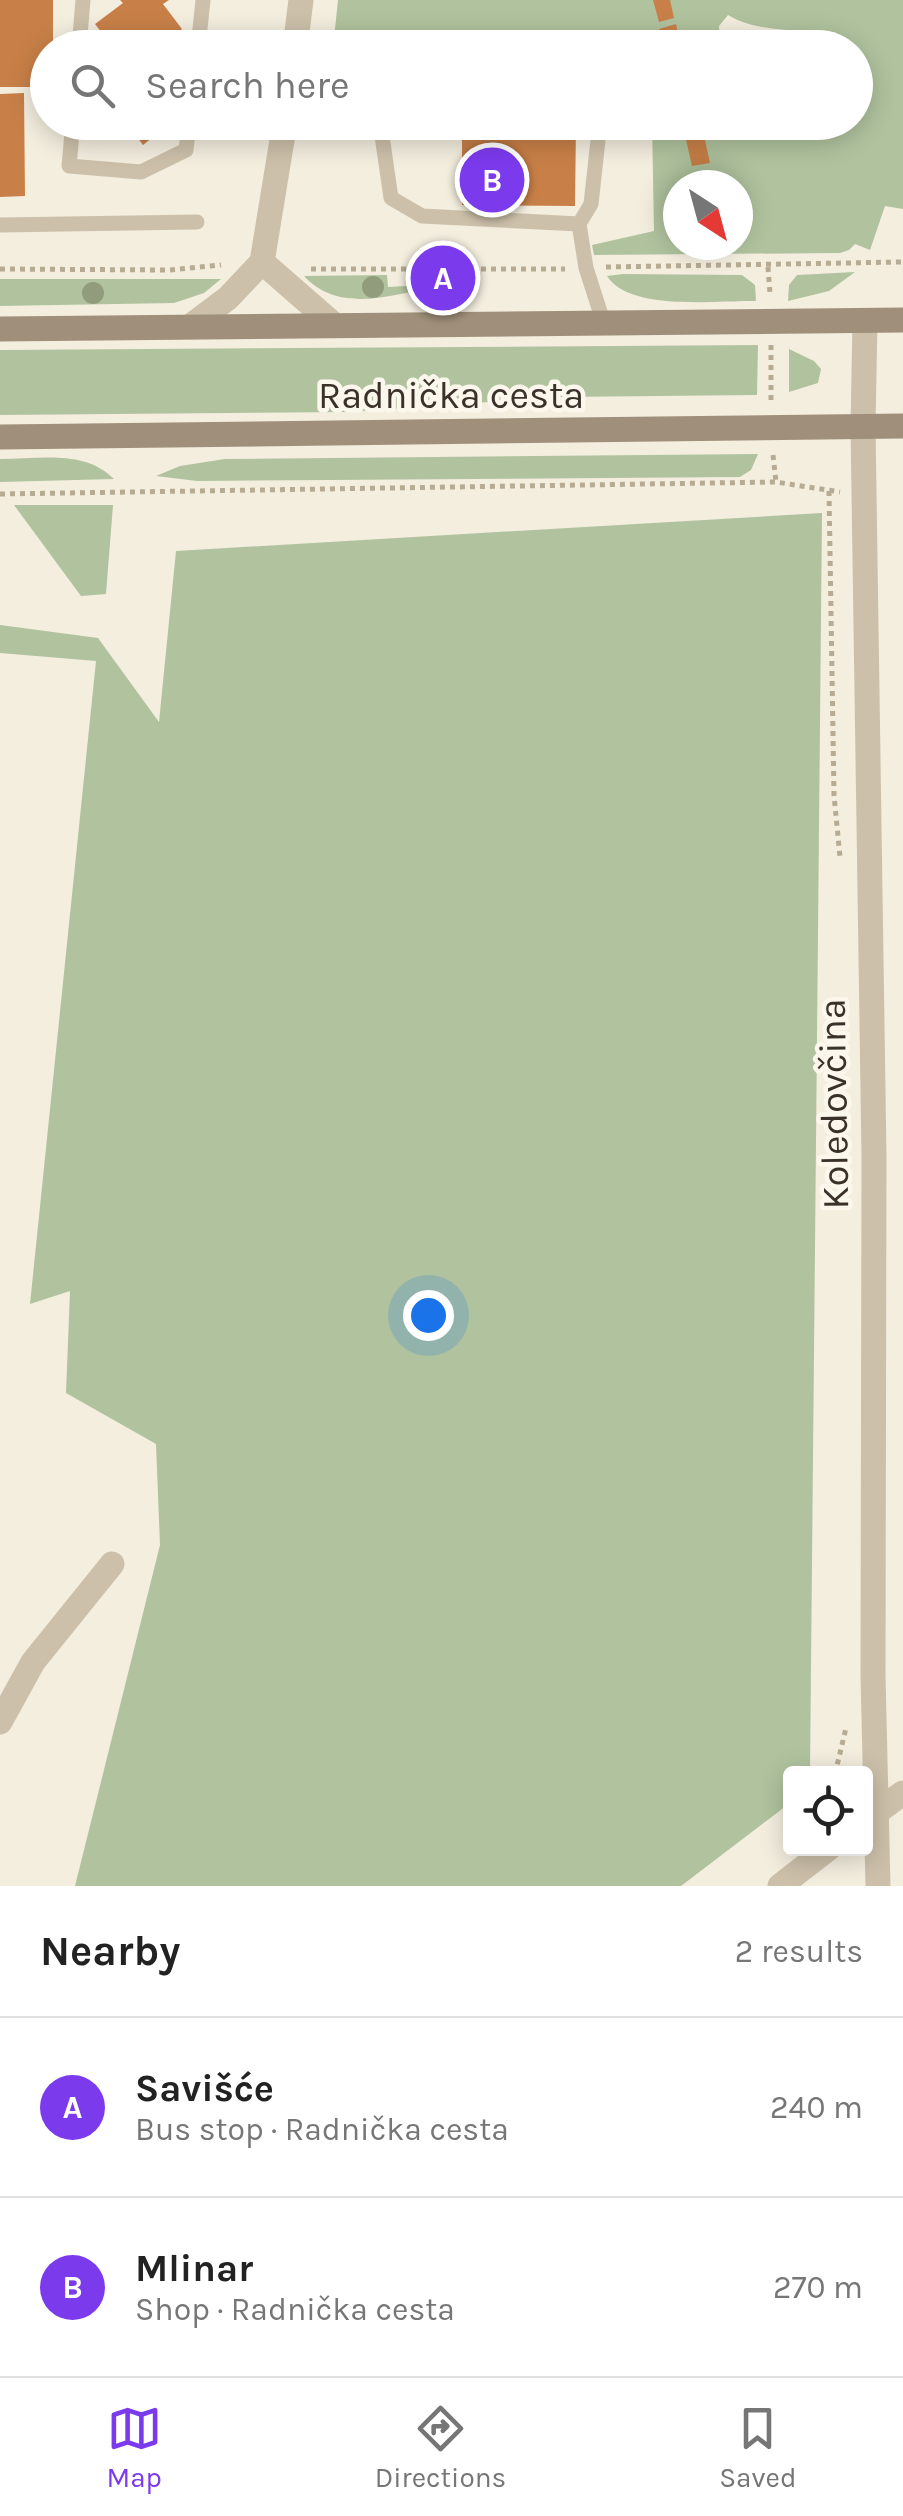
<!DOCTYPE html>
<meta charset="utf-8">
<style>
body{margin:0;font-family:Karla,sans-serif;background:#f2f2f2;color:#222}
.controls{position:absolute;right:30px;bottom:30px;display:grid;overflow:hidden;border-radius:10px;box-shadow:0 5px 25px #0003}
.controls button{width:90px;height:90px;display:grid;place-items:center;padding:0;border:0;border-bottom:2px solid #e0e0e0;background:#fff;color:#222;font:50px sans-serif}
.compass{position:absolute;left:663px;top:170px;width:90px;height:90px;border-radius:50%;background:#fff;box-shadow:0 5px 25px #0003;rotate:144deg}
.you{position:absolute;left:428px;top:1315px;width:35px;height:35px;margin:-25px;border:8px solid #fff;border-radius:50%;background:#1a73e8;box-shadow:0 0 0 15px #1a73e833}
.badge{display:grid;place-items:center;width:65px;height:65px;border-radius:50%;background:#7c3aed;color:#fff;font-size:32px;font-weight:700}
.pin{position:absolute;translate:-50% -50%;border:5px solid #fff;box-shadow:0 2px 10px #0006}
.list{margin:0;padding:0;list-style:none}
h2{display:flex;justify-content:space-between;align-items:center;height:130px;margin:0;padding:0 40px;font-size:42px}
h2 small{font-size:32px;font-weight:400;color:#767676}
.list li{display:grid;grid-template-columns:65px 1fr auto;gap:30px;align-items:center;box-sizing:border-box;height:180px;padding:0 40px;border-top:2px solid #e0e0e0}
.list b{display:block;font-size:38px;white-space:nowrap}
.list p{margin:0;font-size:32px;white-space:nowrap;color:#767676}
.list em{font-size:32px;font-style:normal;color:#767676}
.icon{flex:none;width:55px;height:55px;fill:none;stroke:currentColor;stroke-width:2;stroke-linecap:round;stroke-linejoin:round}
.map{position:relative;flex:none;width:903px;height:1886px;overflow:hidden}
.search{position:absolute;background:#fff;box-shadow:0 5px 25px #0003;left:30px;right:30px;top:30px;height:110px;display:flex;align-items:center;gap:25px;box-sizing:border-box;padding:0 35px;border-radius:55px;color:#767676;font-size:38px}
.sheet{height:490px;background:#fff}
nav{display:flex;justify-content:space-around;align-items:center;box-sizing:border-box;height:140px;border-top:2px solid #e0e0e0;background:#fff;font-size:28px;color:#767676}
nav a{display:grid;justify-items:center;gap:5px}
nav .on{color:#7c3aed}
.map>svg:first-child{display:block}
</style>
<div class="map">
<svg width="903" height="1886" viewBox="0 0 903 1886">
<rect width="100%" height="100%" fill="#f4eedf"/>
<g fill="#b0c39e" fill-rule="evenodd">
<path d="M338 0H903V209L885 206 870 250 855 244 849 250 840 253 594 255 592 245 654 231 652 123 856 122V48C832 47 832 37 812 33 782 28 755 31 728 15L719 26 720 47 333 48ZM678 185H738V245H678Z"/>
<path d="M855 272 829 291 788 301 789 285 797 275Z"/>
<path d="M623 274 742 275 755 285 756 301C717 300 630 312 607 276Z"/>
<path d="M387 275 388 287 406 286V276H422L430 288C388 296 338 313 304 276Z"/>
<path d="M0 279H221L204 293 174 303 0 306Z"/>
<path d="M758 345 757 395 558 397 347 412 0 415V350Z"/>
<path d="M789 349 814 361 821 369 818 383 789 392Z"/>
<path d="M758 454 751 470 740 477 197 481 156 476 180 466 225 459Z"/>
<path d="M0 459C38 459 85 449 114 479L0 482Z"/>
<path d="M14 505H113L106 594 81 596Z"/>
<path d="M822 513 810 1773 790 1774V1803L681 1886H75L160 1545 156 1444 66 1393 70 1291 30 1304 96 661 0 653V625L98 638 159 722 176 551Z"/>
</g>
<g fill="#c98048">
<path d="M0 0H53V48H48V87H0Z"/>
<path d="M120 0H169L163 4 182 29 158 48H113L95 24 123 3Z"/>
<path d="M653 0H670L674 18 659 22Z"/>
<path d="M676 24 681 48H664L659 29Z"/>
<path d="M24 93 25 196 0 197V94Z"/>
<path d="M126 122H172L143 145Z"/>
<path d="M462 122H576L575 206 462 205Z"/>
<path d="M682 122H701L710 163 692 166Z"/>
</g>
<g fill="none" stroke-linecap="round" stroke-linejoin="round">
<g stroke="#b8ab94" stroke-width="5" stroke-dasharray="5 5" stroke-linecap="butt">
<path d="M606 267 903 262"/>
<path d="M768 267 770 294"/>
<path d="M0 269 169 270 221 265"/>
<path d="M311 269H565"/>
<path d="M771 345V404"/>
<path d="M773 455 776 482"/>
<path d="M829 491 834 795 840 857"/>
<path d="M0 494 776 482 840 492"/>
<path d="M835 1774 846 1728"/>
</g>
<g stroke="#ccc0aa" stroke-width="15">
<path d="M79 48 83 0"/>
<path d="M198 48 203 0"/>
<path d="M73 122 69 166 141 172 186 150 189 122"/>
<path d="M380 122 391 198 422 216 579 224"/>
<path d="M600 122 591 204 579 224 586 268 604 324"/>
<path d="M0 225 197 222"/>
</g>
<g stroke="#ccc0aa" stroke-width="25">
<path d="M295 48 301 0"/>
<path d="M262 262 333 324"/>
<path d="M192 325 228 298 262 262 285 122"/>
<path d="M0 1722 33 1662 112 1564"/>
</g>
<g stroke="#ccc0aa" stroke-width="25">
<path d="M865 321 863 426 874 1157 873 1675 878 1886"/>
<path d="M867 1819 903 1793"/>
<path d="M780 1886 829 1848"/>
</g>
<g stroke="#a0907b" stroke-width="25">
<path d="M0 329 903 320"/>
<path d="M0 437 903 426"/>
</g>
</g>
<g fill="#919c7d">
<circle cx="373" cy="287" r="11"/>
<circle cx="93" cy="293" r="11"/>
</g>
<g text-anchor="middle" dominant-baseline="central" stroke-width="9" stroke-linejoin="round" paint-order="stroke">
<g font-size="38" fill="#3a322a" stroke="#fbf7ec">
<text x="451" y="395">Radnička cesta</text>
<text transform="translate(834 1104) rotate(-91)">Koledovčina</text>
</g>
</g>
</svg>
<div class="controls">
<button><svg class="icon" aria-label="locate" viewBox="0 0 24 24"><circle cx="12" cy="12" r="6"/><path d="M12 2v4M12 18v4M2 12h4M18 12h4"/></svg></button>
</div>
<svg class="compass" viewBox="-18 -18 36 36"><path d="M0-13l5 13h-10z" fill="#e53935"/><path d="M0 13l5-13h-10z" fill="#767676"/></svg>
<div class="you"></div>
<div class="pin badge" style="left:443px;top:278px">A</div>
<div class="pin badge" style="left:492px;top:180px">B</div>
<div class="search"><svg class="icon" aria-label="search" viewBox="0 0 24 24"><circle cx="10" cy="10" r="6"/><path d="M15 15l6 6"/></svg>Search here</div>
</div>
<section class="sheet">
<h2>Nearby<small>2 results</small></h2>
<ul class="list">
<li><span class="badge">A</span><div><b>Savišće</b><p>Bus stop · Radnička cesta</p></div><em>240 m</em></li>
<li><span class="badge">B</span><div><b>Mlinar</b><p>Shop · Radnička cesta</p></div><em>270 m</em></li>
</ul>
</section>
<nav>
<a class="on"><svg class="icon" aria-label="map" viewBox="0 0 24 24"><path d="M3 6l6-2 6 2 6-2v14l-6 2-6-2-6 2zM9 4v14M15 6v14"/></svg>Map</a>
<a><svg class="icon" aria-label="directions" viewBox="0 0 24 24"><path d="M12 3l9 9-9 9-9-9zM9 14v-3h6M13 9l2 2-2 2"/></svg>Directions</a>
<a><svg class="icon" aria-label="saved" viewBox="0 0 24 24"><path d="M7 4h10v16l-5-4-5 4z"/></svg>Saved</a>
</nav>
